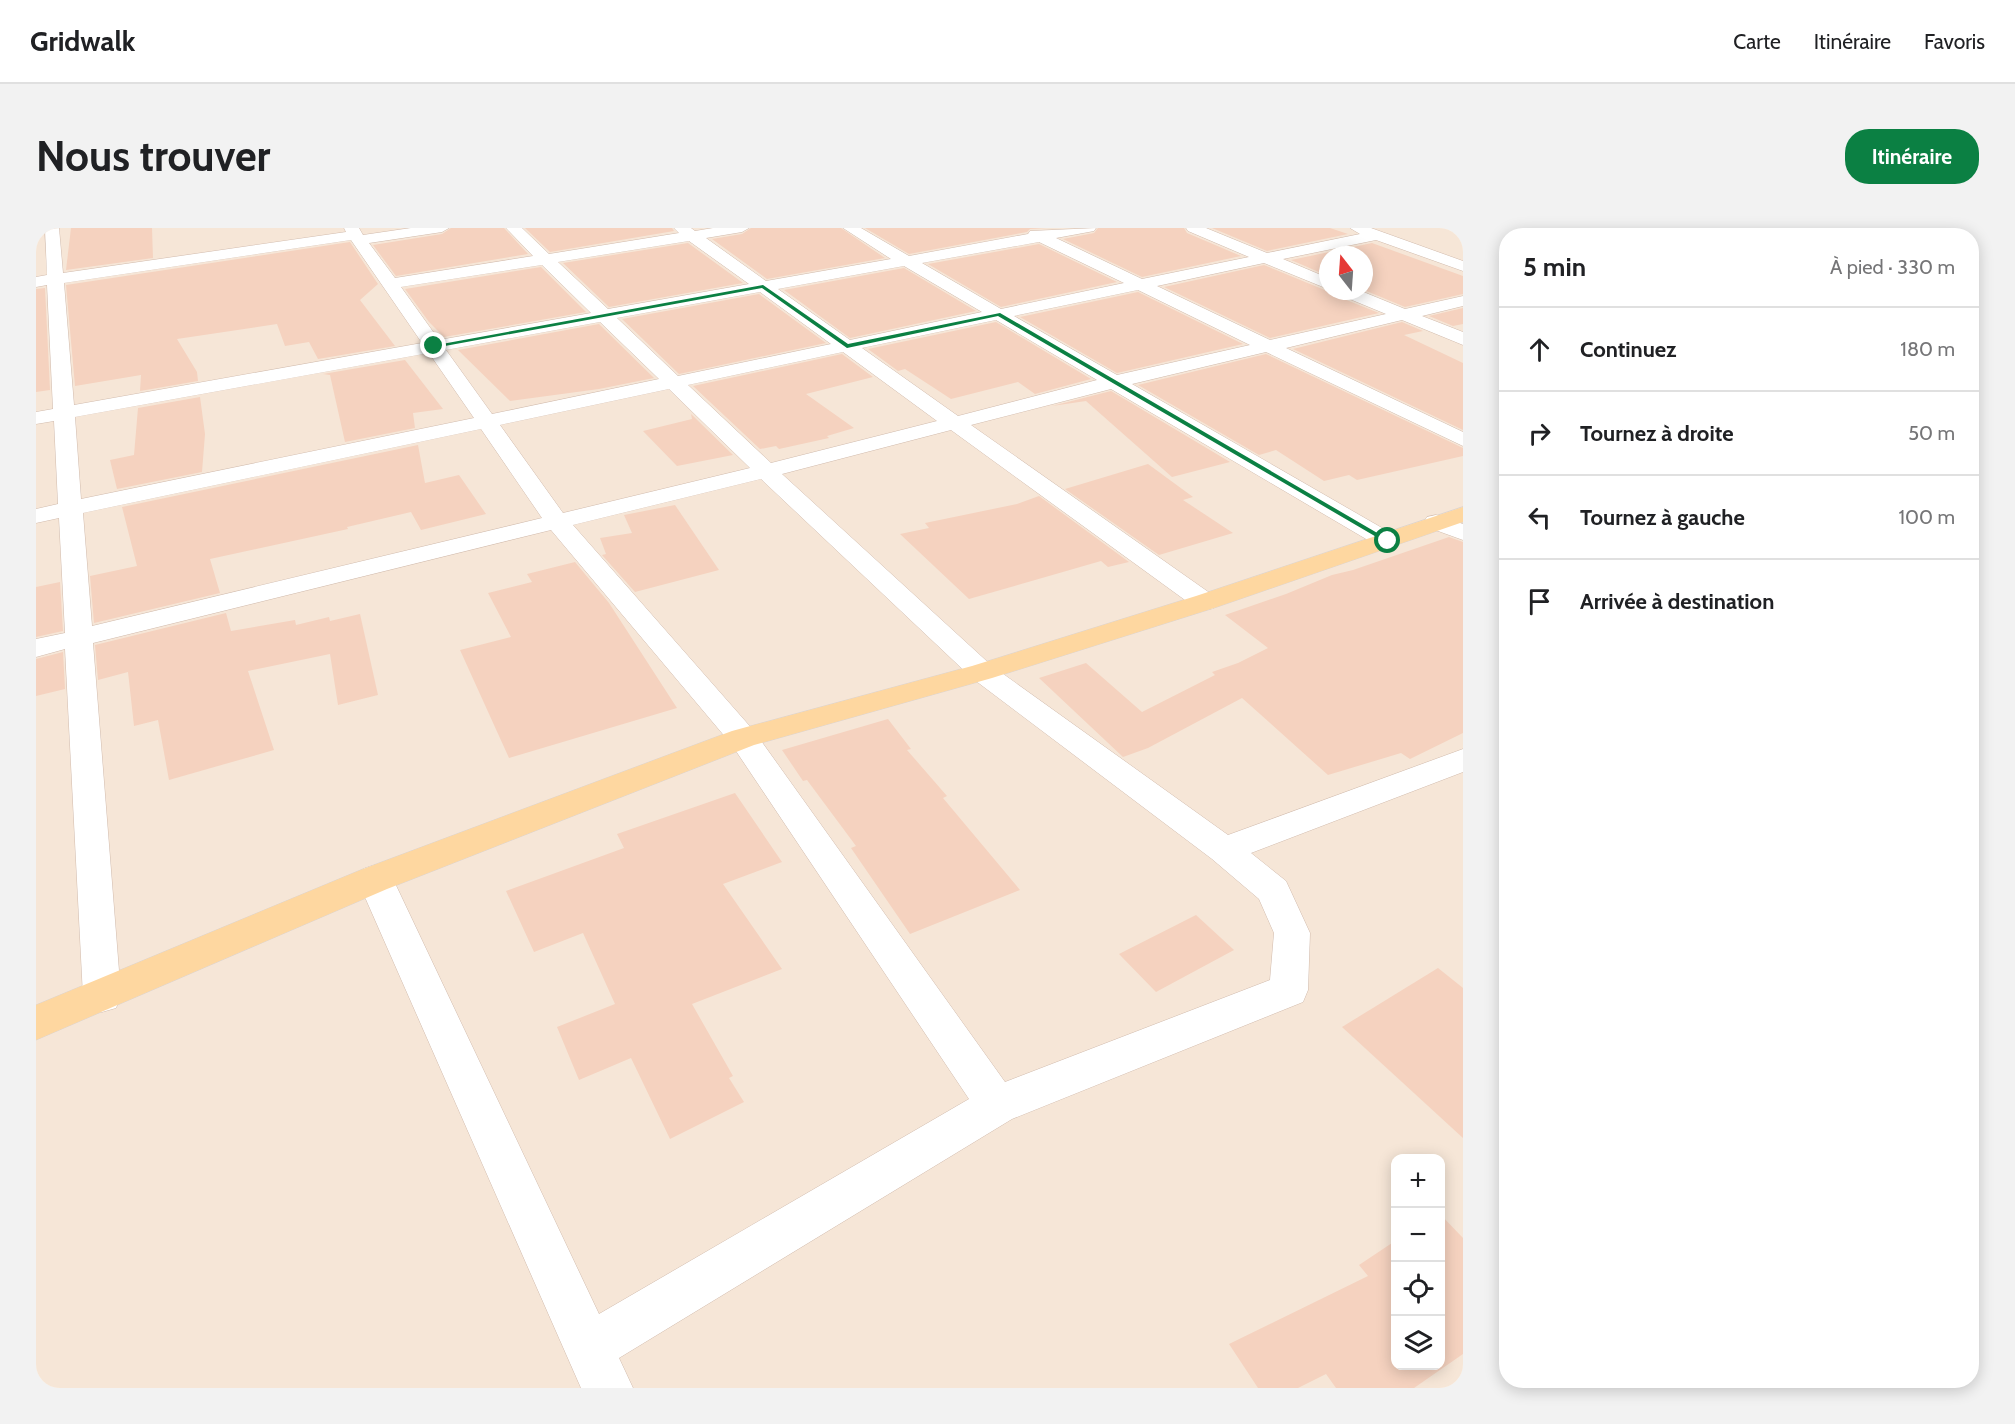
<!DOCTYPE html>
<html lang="fr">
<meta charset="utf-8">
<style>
body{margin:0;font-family:Cabin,sans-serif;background:#f2f2f2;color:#202124}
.controls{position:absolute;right:18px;bottom:18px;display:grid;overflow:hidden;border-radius:12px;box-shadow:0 3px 15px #0003}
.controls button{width:54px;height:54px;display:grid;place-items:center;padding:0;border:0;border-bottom:2px solid #e0e0e0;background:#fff;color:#202124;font:30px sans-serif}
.compass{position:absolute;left:1283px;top:18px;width:54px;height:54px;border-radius:50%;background:#fff;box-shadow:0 3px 15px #0003;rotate:343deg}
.stop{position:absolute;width:18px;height:18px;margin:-14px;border:4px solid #0b8043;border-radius:50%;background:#fff}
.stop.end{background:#0b8043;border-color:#fff;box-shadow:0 2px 6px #0008}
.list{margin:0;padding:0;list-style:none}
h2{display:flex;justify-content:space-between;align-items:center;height:78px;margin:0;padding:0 24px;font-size:26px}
h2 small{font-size:20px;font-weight:400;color:#757577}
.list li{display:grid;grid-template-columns:39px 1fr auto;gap:18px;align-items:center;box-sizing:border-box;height:84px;padding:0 24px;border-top:2px solid #e0e0e0}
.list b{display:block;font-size:22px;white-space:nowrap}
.list em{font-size:20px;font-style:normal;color:#757577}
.icon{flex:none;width:33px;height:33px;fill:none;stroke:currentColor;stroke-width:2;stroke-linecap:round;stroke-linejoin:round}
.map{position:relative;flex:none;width:1427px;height:1160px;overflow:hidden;border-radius:24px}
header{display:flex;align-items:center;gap:36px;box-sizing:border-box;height:84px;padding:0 30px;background:#fff;border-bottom:2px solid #e0e0e0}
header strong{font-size:28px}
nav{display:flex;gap:33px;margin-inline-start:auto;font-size:21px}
.intro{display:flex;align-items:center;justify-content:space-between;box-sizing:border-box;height:144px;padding:0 36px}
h1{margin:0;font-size:42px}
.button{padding:15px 27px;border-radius:24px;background:#0b8043;color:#fff;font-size:21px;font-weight:700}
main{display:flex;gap:36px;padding:0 36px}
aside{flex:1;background:#fff;border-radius:24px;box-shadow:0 3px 15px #0003}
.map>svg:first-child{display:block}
</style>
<header>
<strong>Gridwalk</strong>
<nav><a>Carte</a><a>Itinéraire</a><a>Favoris</a></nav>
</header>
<div class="intro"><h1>Nous trouver</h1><a class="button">Itinéraire</a></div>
<main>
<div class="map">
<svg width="1427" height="1160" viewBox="0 0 1427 1160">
<rect width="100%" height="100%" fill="#fef5e9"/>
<path fill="#f6e6d7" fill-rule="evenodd" d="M0 0H1427V1160H0ZM1292 27H1328V63H1292ZM1360 930H1404V1138H1360Z"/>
<g fill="#f5d2bf">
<path d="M35 0H116L117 30 30 42Z"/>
<path d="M415 0H468L492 26 360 48 337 17 406 6Z"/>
<path d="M489 0H636L638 3 514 24Z"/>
<path d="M715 0H805L849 30 731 51 676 11 706 6Z"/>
<path d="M829 0H1010L994 1 991 4 873 26Z"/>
<path d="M1062 0H1148L1151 5 1205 28 1106 49 1027 11 1058 5Z"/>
<path d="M1176 0H1294L1312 6 1231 23Z"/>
<path d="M314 14 342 56 324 72 359 118 282 131 273 114 249 118 241 96 141 111 161 144 162 153 104 163 105 147 39 158 30 57Z"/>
<path d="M652 15 707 55 573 79 527 35Z"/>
<path d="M1336 15 1427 48V66L1369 79 1328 62V27H1292V48L1255 32Z"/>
<path d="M1003 16 1081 54 965 79 892 36Z"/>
<path d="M1228 37 1291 63H1300L1303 69 1343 85 1234 110 1128 59Z"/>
<path d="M505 39 550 84 408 109 393 94 369 61Z"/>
<path d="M868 40 940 83 814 110 748 62Z"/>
<path d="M9 60 14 162 0 164V61Z"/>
<path d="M1102 64 1207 116 1081 145 984 89Z"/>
<path d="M723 66 790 115 643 146 586 91Z"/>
<path d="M1427 80V96L1417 98 1393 88Z"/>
<path d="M960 94 1055 151 999 166 982 154 915 171 869 141 862 143 832 121Z"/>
<path d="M1366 94 1387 103 1368 107 1427 135V202L1257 121Z"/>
<path d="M563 96 618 150 563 161 474 173 422 122Z"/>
<path d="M806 126 837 149 770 166 818 200 791 208 793 210 743 221 740 218 724 221 657 158Z"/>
<path d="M1230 126 1427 220V228L1321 252 1313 247 1288 253 1240 222 1223 227 1102 157Z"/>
<path d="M369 132 407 181 377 185 379 200 309 214 294 147 287 146Z"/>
<path d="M1075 163 1194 234 1136 249 1050 173 1016 178Z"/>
<path d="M164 169 169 206 166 244 81 261 74 232 98 227 102 180Z"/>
<path d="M655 186 697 227 641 238 607 203 656 191Z"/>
<path d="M382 217 389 255 423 247 450 286 385 302 375 284 311 299 312 301 174 331 184 365 58 395 54 348 101 338 86 279Z"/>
<path d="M1112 236 1157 269 1147 272 1197 305 1123 327 1029 261Z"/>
<path d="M1003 268 1093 334 1072 339 1065 333 933 371 864 306 893 300 889 295 981 276Z"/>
<path d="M639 277 683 342 599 364 566 327 570 326 564 310 596 305 588 287Z"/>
<path d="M1413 309 1427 314V505L1374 531 1365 525 1292 547 1206 470 1112 520 1087 529 1003 450 1050 435 1106 484 1179 447 1176 444 1202 435 1232 420 1189 387 1250 366 1296 347 1317 342Z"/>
<path d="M539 334 573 375 641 480 473 530 424 422 475 409 452 365 496 354 491 346Z"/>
<path d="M24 354 27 403 0 409V359Z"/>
<path d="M190 385 195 403 259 392 260 397 293 389 294 393 324 386 342 467 302 477 294 426 212 443 238 522 133 552 122 492 98 498 92 444 62 452 59 417Z"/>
<path d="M27 424 29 461 0 468V431Z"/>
<path d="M852 491 875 521 871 522 911 568 907 570 984 662 874 706 815 620 820 618 771 552 767 553 746 522Z"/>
<path d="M699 565 746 634 687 656 746 741 656 776 697 848 693 850 708 874 634 911 595 830 543 852 521 799 579 776 547 705 498 724 470 663 588 620 581 606Z"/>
<path d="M1160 687 1198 722 1120 764 1083 726Z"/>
<path d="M1402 740 1427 760V910L1306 799Z"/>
<path d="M1404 986 1427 1010V1126L1378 1160H1300L1290 1146 1262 1160H1222L1193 1116 1332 1048 1323 1037 1359 1013V1137H1404Z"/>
</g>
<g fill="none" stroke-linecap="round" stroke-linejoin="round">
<g stroke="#d1bbad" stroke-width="1">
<g id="minor">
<path d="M9 0H23L27 45 310 4 308 0H323L327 7 375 0H413L406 4 333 15 359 50 497 28 470 0H486L513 26 643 5 638 0H655L659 3 677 0H713L706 4 670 10 730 53 855 31 807 0H825L873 28 992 6 994 3 1060 0 1058 3 1020 10 1106 51 1213 29 1152 3 1150 0H1170L1231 25 1324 6 1314 0H1335L1427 33V43L1340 12 1247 31 1292 50V61L1228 35 1121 58 1234 112 1350 86 1304 67 1302 63H1325L1369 81 1427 68V78L1386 88 1427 104V117L1366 92 1250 120 1427 204V218L1230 124 1096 156 1360 308 1363 313 1360 318 1351 320 1342 318 1075 161 935 197 1178 368 1182 374 1178 380 1169 382 1160 380 915 202 746 246 956 438 1192 607 1427 521V544L1215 625 1250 653 1274 705 1272 762 1267 774 976 891 583 1130 597 1160H545L321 651 327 641 339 637 351 641 357 651 563 1086 933 871 696 517 515 302 57 415 85 768 80 780 66 784 52 780 47 768 29 421 0 429V411L29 405 23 290 0 295V281L22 276 18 193 0 196V184L17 181 11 57 0 59V49L11 47ZM315 12 386 115 38 177 28 55ZM653 13 713 56 572 81 522 34ZM1003 14 1088 55 965 81 886 35ZM506 37 555 85 403 112 365 59ZM868 38 946 84 814 112 742 61ZM1102 62 1214 117 1081 147 978 88ZM724 64 795 116 642 148 581 90ZM960 92 1061 152 922 188 826 120ZM564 94 623 151 456 186 410 122ZM807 124 901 193 735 235 652 157ZM393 125 438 190 45 271 39 189ZM633 161 714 240 527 285 464 197ZM445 201 506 290 56 398 47 285ZM725 251 936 450 1176 631 1223 671 1238 705 1234 752 969 854 718 503 537 297Z"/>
<path d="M1400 287 1427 296V312L1391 299 1388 294 1391 289Z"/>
</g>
</g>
<g stroke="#dcd4d0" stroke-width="1">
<path id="major" d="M1427 279V294L1178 380 956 450 718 517 351 661 0 812V777L327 641 696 503 936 438 1160 368Z"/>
</g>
<use href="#minor" fill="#fff" fill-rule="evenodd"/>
<use href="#major" fill="#fed7a0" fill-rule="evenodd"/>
</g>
<path fill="#0b8043" d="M727 57 812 116 964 85 1355 313 1349 314 962 88 811 120 726 60 398 120 395 118Z"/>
</svg>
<div class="controls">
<button>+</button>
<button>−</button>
<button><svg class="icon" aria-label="locate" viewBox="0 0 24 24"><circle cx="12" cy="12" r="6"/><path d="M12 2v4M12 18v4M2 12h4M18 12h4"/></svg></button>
<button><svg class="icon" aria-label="layers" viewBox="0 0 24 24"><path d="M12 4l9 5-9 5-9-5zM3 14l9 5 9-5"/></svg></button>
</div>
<svg class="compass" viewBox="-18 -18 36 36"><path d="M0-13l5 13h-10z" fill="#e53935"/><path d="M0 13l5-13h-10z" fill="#757577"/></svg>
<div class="stop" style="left:1352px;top:313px"></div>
<div class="stop end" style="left:398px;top:118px"></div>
</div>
<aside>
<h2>5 min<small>À pied · 330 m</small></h2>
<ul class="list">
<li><svg class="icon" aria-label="ahead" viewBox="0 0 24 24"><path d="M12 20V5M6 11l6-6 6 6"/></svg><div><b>Continuez</b></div><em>180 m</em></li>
<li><svg class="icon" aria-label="right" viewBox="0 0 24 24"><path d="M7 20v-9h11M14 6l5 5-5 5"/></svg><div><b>Tournez à droite</b></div><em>50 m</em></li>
<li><svg class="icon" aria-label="left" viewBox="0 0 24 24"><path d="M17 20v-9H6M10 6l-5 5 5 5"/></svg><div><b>Tournez à gauche</b></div><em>100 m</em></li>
<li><svg class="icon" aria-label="arrive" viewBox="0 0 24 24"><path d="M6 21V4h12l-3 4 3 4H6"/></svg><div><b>Arrivée à destination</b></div></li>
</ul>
</aside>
</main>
